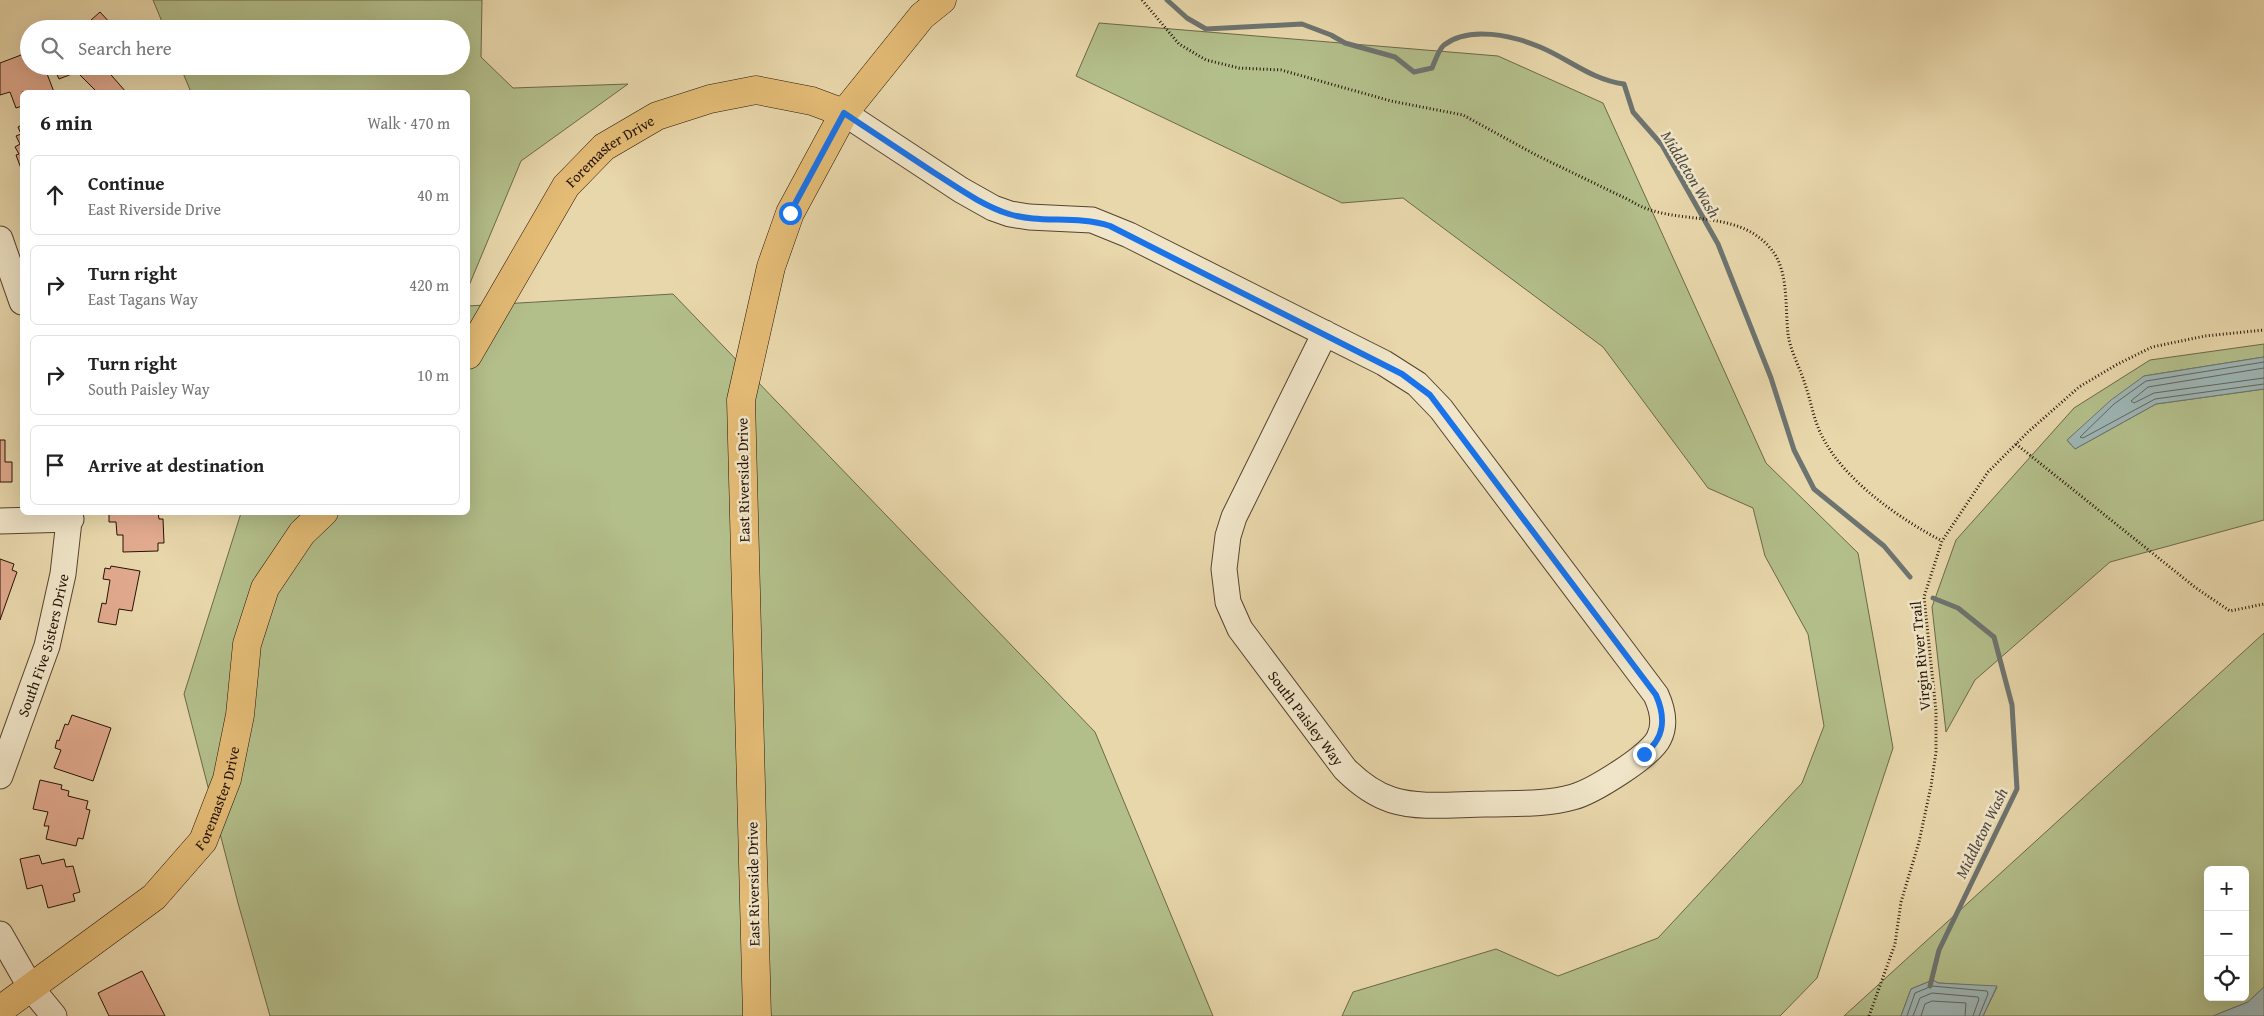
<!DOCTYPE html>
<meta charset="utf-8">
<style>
body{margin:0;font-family:"Gentium Book Plus",serif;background:#f2f2f2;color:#222}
.controls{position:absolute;right:15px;bottom:15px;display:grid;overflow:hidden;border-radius:8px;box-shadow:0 5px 20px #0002}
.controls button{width:45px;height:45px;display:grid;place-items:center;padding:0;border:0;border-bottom:1px solid #e0e0e0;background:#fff;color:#222;font:25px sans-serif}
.stop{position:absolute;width:15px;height:15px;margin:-11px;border:4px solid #1a73e8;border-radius:50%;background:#fff}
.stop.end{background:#1a73e8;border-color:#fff;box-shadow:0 1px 5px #0008}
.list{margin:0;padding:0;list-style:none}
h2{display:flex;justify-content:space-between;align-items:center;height:65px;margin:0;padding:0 20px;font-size:21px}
h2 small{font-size:16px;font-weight:400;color:#767676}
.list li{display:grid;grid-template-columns:32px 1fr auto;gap:15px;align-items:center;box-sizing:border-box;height:80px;margin:0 10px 10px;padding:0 10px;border:1px solid #e0e0e0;border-radius:8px}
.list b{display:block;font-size:19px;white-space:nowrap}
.list p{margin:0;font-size:16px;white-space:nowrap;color:#767676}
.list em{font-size:16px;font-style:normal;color:#767676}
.icon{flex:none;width:28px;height:28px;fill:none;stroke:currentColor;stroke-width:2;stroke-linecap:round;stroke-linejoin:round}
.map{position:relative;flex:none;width:2264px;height:1016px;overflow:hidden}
.search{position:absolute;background:#fff;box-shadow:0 5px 20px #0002;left:20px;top:20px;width:450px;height:55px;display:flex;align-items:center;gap:12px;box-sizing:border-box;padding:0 18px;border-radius:28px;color:#767676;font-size:19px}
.panel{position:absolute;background:#fff;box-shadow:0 5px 20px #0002;left:20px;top:90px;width:450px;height:425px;border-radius:8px}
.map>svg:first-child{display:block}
</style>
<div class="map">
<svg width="2264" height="1016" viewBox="0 0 2264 1016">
<rect width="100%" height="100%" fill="#e8d7ab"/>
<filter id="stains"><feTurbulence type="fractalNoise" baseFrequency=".004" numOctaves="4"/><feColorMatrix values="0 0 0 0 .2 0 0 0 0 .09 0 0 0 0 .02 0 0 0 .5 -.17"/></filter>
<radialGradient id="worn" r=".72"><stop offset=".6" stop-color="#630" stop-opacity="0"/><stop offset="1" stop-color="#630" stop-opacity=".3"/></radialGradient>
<g fill="#b3bf8b" stroke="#6c6848" fill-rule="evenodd">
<path d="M153 0H482L481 57 513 88 628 84 521 161 468 288V92H191L180 66H461V29H165Z"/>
<path d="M1099 23 1498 56 1603 103 1766 463 1858 553 1893 748 1817 978 1780 1016H1342L1353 992 1496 949 1558 976 1658 938 1802 783 1824 726 1808 634 1765 556 1753 508 1708 488 1603 347 1403 198 1342 203 1076 76Z"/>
<path d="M673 294 1095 732 1213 1016H270L238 903 184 694 241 513 468 512V306Z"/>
<path d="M2264 344V357L2144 376 2067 440 2075 449 2156 404 2264 389V520L2110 562 1975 680 1946 732 1932 607 1956 540 2074 408 2150 360Z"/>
<path d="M2264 633V987L2248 1002 2213 1016H1983L1997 987 1938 983 1933 980 1911 989 1901 1016H1844ZM2208 870H2245V997H2208Z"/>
</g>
<g fill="#9db6b6" stroke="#6d7470">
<path d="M2264 357V389L2156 404 2075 449 2067 440 2111 400 2144 376Z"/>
<path d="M1933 980 1938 983 1997 986 1983 1016H1901L1911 989Z"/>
<path d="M2264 987V1016H2213L2248 1002Z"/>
</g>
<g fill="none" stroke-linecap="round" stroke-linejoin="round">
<g stroke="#61645e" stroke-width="1">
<path d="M2264 362 2146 381 2114 404 2080 437 2083 438 2155 399 2264 384"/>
<path d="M2264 368 2148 387 2131 401 2134 403 2154 393 2264 378"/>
<path d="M1907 1016 1915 993 1932 986 1987 991 1988 994 1979 1016"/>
<path d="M1913 1016 1920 998 1932 993 1978 997 1979 999 1973 1016"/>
<path d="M1921 1016 1925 1004 1932 1001 1966 1003 1965 1016"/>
</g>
<g stroke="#6d7470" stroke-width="5">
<path d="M1167 0 1187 18 1206 29 1302 24 1331 35 1345 43 1395 57 1414 72 1432 68C1435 61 1439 49 1444 45 1469 25 1514 36 1540 47 1569 59 1592 80 1624 84L1633 112 1662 145 1718 244 1771 378 1794 450 1814 489 1884 546 1910 577"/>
<path d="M1930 986 1939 950 2017 789 2012 705 1994 637 1958 608 1933 598"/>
</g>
</g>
<g fill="#e2aa8e" stroke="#251206">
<path d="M100 12 113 26 110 29H81Z"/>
<path d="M29 52V66H44L54 92H22V106L16 108 10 92 0 95V63Z"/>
<path d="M53 66H107L105 68 126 92H97L77 72 59 79Z"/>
<path d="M22 125V171L16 155 19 154 15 147 20 144 16 136 21 134 18 127Z"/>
<path d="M0 440H5V462H12V482H0Z"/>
<path d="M109 512H158L159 519H163L164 543H158V551L123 552V535H117L116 522H109Z"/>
<path d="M0 559 14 564 12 570 17 572 0 620Z"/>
<path d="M111 566 140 571 132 611 119 609 116 625 98 622 102 603 106 604 110 580 103 579 105 568 110 569Z"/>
<path d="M72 715 111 728 93 781 54 768 61 750 55 748 57 740 59 741 65 724 68 725Z"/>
<path d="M40 780 62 785 61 789 69 791 68 796 88 801 86 809 90 810 83 839 78 838 76 846 46 839 49 826H44L48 812 33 809Z"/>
<path d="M39 855 42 864 64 859 66 867 73 866 80 892 73 894 75 901 48 908 42 885 27 889 20 859Z"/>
<path d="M142 971 165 1016H109L98 993Z"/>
</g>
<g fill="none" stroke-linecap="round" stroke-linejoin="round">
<g stroke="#56432f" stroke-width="27">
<g id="minor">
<path d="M844 113 961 190 993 208 1010 214 1029 217 1092 220 1129 235 1384 363 1417 384 1441 409 1656 695C1662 708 1666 724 1659 738 1651 756 1592 792 1573 797 1545 805 1515 803 1486 804 1456 804 1421 809 1392 800 1373 794 1358 782 1345 769L1240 629 1228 602 1224 569 1228 536 1234 517 1325 333"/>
<path d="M0 239 22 302"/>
<path d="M0 521 71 519"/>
<path id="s1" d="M0 776 47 646 63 574 70 512"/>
<path d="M0 934 31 988 54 1016"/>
</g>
</g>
<g stroke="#251206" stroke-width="29">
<g id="major">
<path id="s2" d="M468 355 566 186 604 147 657 116 710 99 756 90 812 101 844 113"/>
<path id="s3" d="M0 1010 154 897 203 841 227 779 240 715 247 644 265 588 302 533 324 512"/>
<path d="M757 1016 741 400 771 267 790 213 844 113 922 16 942 0"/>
</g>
</g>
<g stroke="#251206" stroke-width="3" stroke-dasharray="1 2.5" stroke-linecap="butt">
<path d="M1142 0 1179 44 1206 60 1239 68 1281 70 1391 101 1463 115 1536 155 1631 201C1673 228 1736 206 1771 249 1789 270 1785 308 1788 334 1790 350 1800 368 1805 384 1811 401 1814 422 1823 438 1845 481 1900 519 1942 541"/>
<path d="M2016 444 2196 588 2230 611 2264 604"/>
<path d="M1869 1016 1895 944 1901 902 1919 842 1931 786 1936 752V711L1924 597 1942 541 1988 472 2028 432 2079 387 2116 365 2152 347 2205 336 2264 330"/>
</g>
<use href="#minor" stroke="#f0e5c8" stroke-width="25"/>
<use href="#major" stroke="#e4bc76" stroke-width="28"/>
</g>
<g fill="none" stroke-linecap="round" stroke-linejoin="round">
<path stroke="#1a73e8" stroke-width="6" d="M790 213 844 113C873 132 903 152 933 172 957 187 981 205 1009 214 1041 224 1075 215 1110 226L1402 374 1430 395 1656 695C1666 718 1665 738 1644 754"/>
</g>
<g text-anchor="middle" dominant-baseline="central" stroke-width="5" stroke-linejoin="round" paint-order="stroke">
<g font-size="15" fill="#251206" stroke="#f0e5c8">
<text stroke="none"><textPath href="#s2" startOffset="252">Foremaster Drive</textPath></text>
<text transform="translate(743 480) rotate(-91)">East Riverside Drive</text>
<text stroke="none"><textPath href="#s1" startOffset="138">South Five Sisters Drive</textPath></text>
<text transform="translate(1920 656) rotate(-95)">Virgin River Trail</text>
<text transform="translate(1306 718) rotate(53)">South Paisley Way</text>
<text stroke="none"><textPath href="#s3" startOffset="311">Foremaster Drive</textPath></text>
<text transform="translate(753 884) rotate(-91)">East Riverside Drive</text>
</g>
<g font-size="16" font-style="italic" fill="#4f4b44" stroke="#f0e5c8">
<text transform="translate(1691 174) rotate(59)">Middleton Wash</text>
<text transform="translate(1981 833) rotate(-64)">Middleton Wash</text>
</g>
</g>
<rect width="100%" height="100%" filter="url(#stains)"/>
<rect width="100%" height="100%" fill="url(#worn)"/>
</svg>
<div class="controls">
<button>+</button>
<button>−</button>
<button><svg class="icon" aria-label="locate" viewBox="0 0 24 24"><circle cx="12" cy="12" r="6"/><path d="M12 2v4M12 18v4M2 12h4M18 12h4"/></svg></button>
</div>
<div class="stop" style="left:790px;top:213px"></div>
<div class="stop end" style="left:1644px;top:754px"></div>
<div class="search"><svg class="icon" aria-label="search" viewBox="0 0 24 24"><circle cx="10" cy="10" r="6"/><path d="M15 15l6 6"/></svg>Search here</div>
<section class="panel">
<h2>6 min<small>Walk · 470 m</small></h2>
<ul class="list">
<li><svg class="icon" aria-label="ahead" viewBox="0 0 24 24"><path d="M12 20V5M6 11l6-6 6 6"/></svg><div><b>Continue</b><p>East Riverside Drive</p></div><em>40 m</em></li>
<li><svg class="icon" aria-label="right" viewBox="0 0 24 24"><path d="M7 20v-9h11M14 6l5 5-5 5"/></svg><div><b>Turn right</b><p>East Tagans Way</p></div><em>420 m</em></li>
<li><svg class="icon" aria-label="right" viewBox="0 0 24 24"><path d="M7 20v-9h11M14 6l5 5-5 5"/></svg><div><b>Turn right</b><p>South Paisley Way</p></div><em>10 m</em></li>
<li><svg class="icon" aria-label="arrive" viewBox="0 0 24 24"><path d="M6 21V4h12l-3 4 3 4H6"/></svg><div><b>Arrive at destination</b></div></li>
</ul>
</section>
</div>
